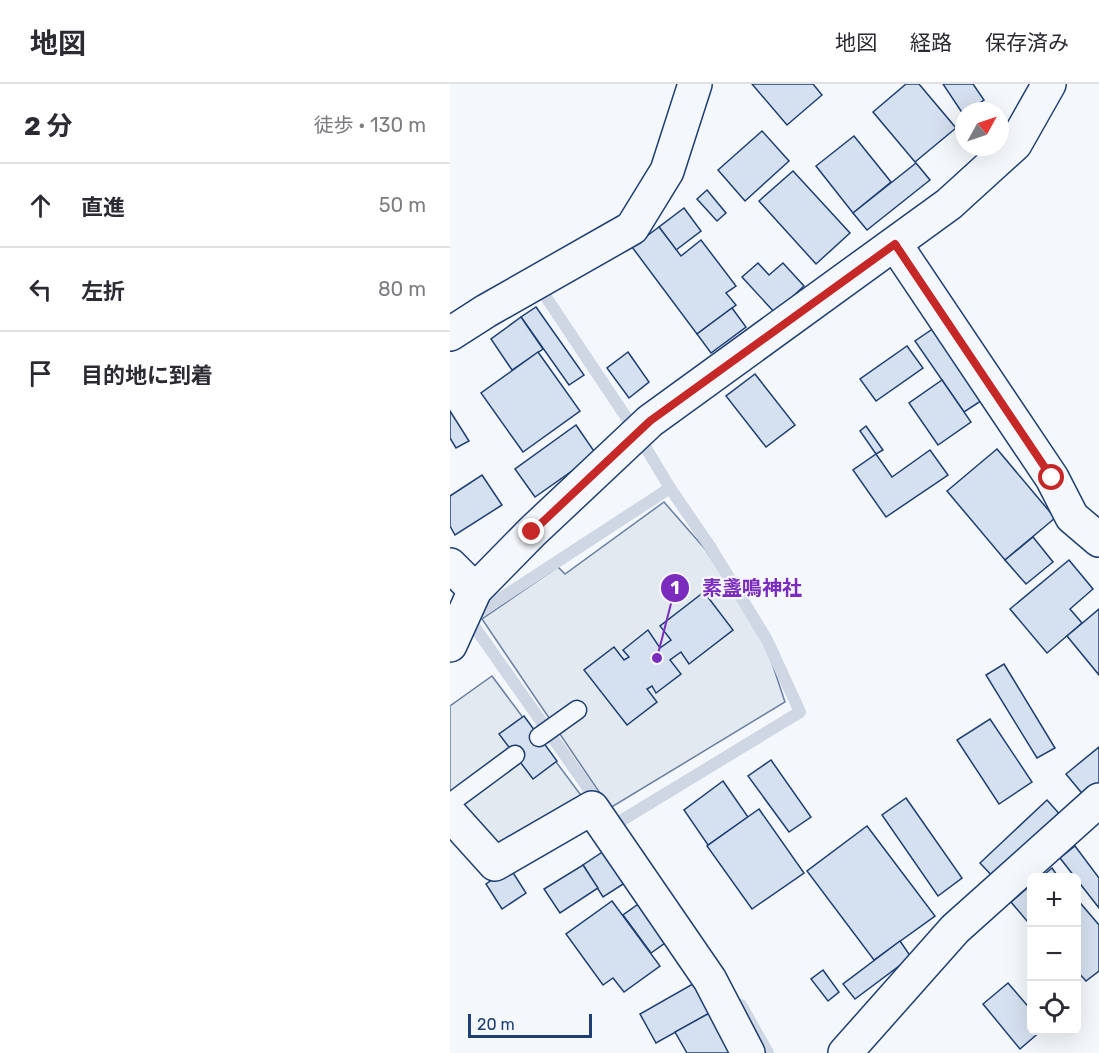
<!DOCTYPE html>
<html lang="ja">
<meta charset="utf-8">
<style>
body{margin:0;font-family:Rubik,"Noto Sans JP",sans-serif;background:#f2f2f3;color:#2b2b33}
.controls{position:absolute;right:18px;bottom:18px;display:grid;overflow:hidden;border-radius:9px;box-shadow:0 6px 24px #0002}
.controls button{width:54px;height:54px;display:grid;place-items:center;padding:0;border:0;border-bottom:2px solid #e1e1e2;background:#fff;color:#2b2b33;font:30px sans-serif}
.compass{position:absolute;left:505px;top:18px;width:54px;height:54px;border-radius:50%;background:#fff;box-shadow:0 6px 24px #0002;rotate:50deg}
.scale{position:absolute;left:18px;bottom:15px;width:124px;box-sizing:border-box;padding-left:6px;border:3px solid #1d3f73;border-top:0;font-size:16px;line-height:21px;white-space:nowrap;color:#1d3f73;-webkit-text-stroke:4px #f4f7fb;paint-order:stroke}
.stop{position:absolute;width:18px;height:18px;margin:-14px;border:4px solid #c62828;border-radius:50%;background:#fff}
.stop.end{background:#c62828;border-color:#fff;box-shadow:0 2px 6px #0008}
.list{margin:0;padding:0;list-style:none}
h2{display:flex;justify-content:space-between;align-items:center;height:78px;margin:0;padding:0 24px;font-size:26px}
h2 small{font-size:20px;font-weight:400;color:#7c7c81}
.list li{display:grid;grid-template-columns:39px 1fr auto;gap:18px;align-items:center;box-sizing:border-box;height:84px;padding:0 24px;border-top:2px solid #e1e1e2}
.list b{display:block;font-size:22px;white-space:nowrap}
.list em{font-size:20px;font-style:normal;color:#7c7c81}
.icon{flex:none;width:33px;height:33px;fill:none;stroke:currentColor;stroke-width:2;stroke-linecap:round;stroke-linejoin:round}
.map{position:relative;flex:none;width:649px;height:969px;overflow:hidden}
header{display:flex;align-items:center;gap:36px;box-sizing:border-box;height:84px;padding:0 30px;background:#fff;border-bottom:2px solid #e1e1e2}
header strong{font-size:28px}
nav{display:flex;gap:33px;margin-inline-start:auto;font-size:21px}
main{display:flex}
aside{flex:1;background:#fff}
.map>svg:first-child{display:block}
</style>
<header>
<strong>地図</strong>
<nav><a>地図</a><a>経路</a><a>保存済み</a></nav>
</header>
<main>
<aside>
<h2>2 分<small>徒歩 · 130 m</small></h2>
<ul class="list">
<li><svg class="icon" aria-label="ahead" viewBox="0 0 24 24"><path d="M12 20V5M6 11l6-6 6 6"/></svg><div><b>直進</b></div><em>50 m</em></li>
<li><svg class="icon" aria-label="left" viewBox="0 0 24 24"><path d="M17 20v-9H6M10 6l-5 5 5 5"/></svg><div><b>左折</b></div><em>80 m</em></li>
<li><svg class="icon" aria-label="arrive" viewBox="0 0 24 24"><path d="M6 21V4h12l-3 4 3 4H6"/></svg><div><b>目的地に到着</b></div></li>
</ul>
</aside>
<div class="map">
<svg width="649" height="969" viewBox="0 0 649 969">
<rect width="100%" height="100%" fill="#f4f7fb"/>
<g fill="#e3e9f0" stroke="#687fa3" stroke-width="1.5">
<path d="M214 418 256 466 315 558 335 618 160 724 32 535 108 483 115 490Z"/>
<path d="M42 592 136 718 49 773 0 716V622Z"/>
</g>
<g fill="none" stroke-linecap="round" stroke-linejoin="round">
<g stroke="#cfd7e4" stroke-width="12">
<path d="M92 207 178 336"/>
<path d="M150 721 19 535 220 404"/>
<path d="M160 735 164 741 350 628 317 556 261 464 220 404 193 359"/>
<path d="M291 921 318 969"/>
</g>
</g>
<g fill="#d5e0f0" stroke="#1d3f73" stroke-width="1.5">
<path d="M302 0H363L372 11 337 41Z"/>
<path d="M456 0H469L506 44 465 78 423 28Z"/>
<path d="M493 0H523L534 16 518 27H514L513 30Z"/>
<path d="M312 47 339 77 295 117 268 86Z"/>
<path d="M404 52 441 98 403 129 366 82Z"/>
<path d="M466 79 480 96 417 146 403 129Z"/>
<path d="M343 87 400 149 366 180 309 117Z"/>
<path d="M257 106 276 129 267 137 247 115Z"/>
<path d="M234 124 251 147 226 166 209 143Z"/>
<path d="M209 143 231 172 251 156 286 202 276 209 286 221 247 250 182 163Z"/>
<path d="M308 179 319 191 333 179 354 202 325 229 292 193Z"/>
<path d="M86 223 134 291 119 301 71 233Z"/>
<path d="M282 224 296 243 261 269 247 250Z"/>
<path d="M71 233 93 265 62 286 41 255Z"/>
<path d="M487 242 537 313 514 328 465 257Z"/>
<path d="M457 262 473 284 426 317 410 295Z"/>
<path d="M88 268 130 327 73 368 31 309Z"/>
<path d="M178 268 199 298 179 314 157 284Z"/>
<path d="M305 290 345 341 316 363 276 312Z"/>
<path d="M492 296 521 338 488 361 459 319Z"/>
<path d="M0 327 19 357 6 364 0 354Z"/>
<path d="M126 341 146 370 85 413 65 385Z"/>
<path d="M416 342 433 366 426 370 410 347Z"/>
<path d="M547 365 605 434 555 476 497 407Z"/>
<path d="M480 366 498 391 436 433 403 386 426 370 442 393Z"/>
<path d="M32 391 52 421 5 451 0 442V412Z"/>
<path d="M583 453 603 478 576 500 555 476Z"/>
<path d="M619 476 643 505 620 525 632 539 597 569 560 525Z"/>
<path d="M254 508 283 546 239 580 231 568 220 576 231 590 206 609 202 602 197 605 207 618 177 641 134 586 164 563 174 576 179 573 173 566 198 546 210 564 221 556 210 542Z"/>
<path d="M649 525V591L617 552Z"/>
<path d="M554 580 605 664 587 674 536 591Z"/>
<path d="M74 632 107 677 83 695 49 650Z"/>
<path d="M540 635 582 698 549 720 507 656Z"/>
<path d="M649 663V712L640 719 616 690Z"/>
<path d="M321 676 361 733 339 748 298 692Z"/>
<path d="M273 697 298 733 258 761 234 726Z"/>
<path d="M456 714 512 794 488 812 432 731Z"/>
<path d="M597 716 613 734 547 797 530 779Z"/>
<path d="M309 725 354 789 302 825 257 762Z"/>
<path d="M417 742 485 832 424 876 357 787Z"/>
<path d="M625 762 649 794V824L610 774Z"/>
<path d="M160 763 181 795 153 813 133 781Z"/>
<path d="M133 781 148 804 110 829 94 805Z"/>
<path d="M60 784 76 809 52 825 36 800Z"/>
<path d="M602 784 609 794H590Z"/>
<path d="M582 800V843L561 818Z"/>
<path d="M626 814 649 841V887L636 897 626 886Z"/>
<path d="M194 816 222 854 201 869 173 831Z"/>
<path d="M162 817 210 882 174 908 163 894 153 901 116 850Z"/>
<path d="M450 857 461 873 405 915 393 900Z"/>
<path d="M373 886 389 908 378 917 361 895Z"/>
<path d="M248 897 265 926 206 959 190 930Z"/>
<path d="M558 899 582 927V946H592L570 965 533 920Z"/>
<path d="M265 926 288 969H237L225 948Z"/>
</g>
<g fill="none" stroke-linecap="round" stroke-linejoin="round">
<g stroke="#1d3f73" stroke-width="21">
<g id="service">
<path d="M89 653 127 626"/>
<path d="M0 719 65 671"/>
</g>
</g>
<g stroke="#1d3f73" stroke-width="36">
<g id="minor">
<path d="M445 160 602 394 622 433 649 456"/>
<path d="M0 250 36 227 182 144 217 87 245 0"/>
<path d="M0 481 25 506"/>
<path d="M0 561 25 506 82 448 200 337 499 120 565 60 599 0"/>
<path d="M0 730 45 780 142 724 260 896 298 969"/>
<path d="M395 969 505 845 649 716"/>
</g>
</g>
<use href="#service" stroke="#f4f7fb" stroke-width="18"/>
<use href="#minor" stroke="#f4f7fb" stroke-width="33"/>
</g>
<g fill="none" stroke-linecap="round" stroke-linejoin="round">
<path stroke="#c62828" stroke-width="8" d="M82 448 200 337 445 160 602 394"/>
</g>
<path fill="none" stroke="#7b2cbf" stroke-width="2" d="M207 574L225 504"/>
<g fill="#7b2cbf" stroke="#f4f7fb" stroke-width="2">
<circle cx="207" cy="574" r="6"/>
<circle cx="225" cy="504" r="15"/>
</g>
<g font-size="18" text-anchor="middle" font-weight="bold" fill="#fff">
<text x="225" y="510">1</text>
</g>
<g font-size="20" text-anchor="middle" font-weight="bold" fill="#7b2cbf" stroke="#f4f7fb" stroke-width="4.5" stroke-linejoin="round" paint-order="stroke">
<text x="302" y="511">素盞鳴神社</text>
</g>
</svg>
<div class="controls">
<button>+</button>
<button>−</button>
<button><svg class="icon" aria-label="locate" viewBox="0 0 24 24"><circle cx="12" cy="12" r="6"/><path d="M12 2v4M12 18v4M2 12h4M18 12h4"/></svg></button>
</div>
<svg class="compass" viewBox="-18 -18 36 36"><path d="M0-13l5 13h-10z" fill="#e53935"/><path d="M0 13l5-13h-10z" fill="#7c7c81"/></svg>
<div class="scale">20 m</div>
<div class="stop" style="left:602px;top:394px"></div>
<div class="stop end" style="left:82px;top:448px"></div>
</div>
</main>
